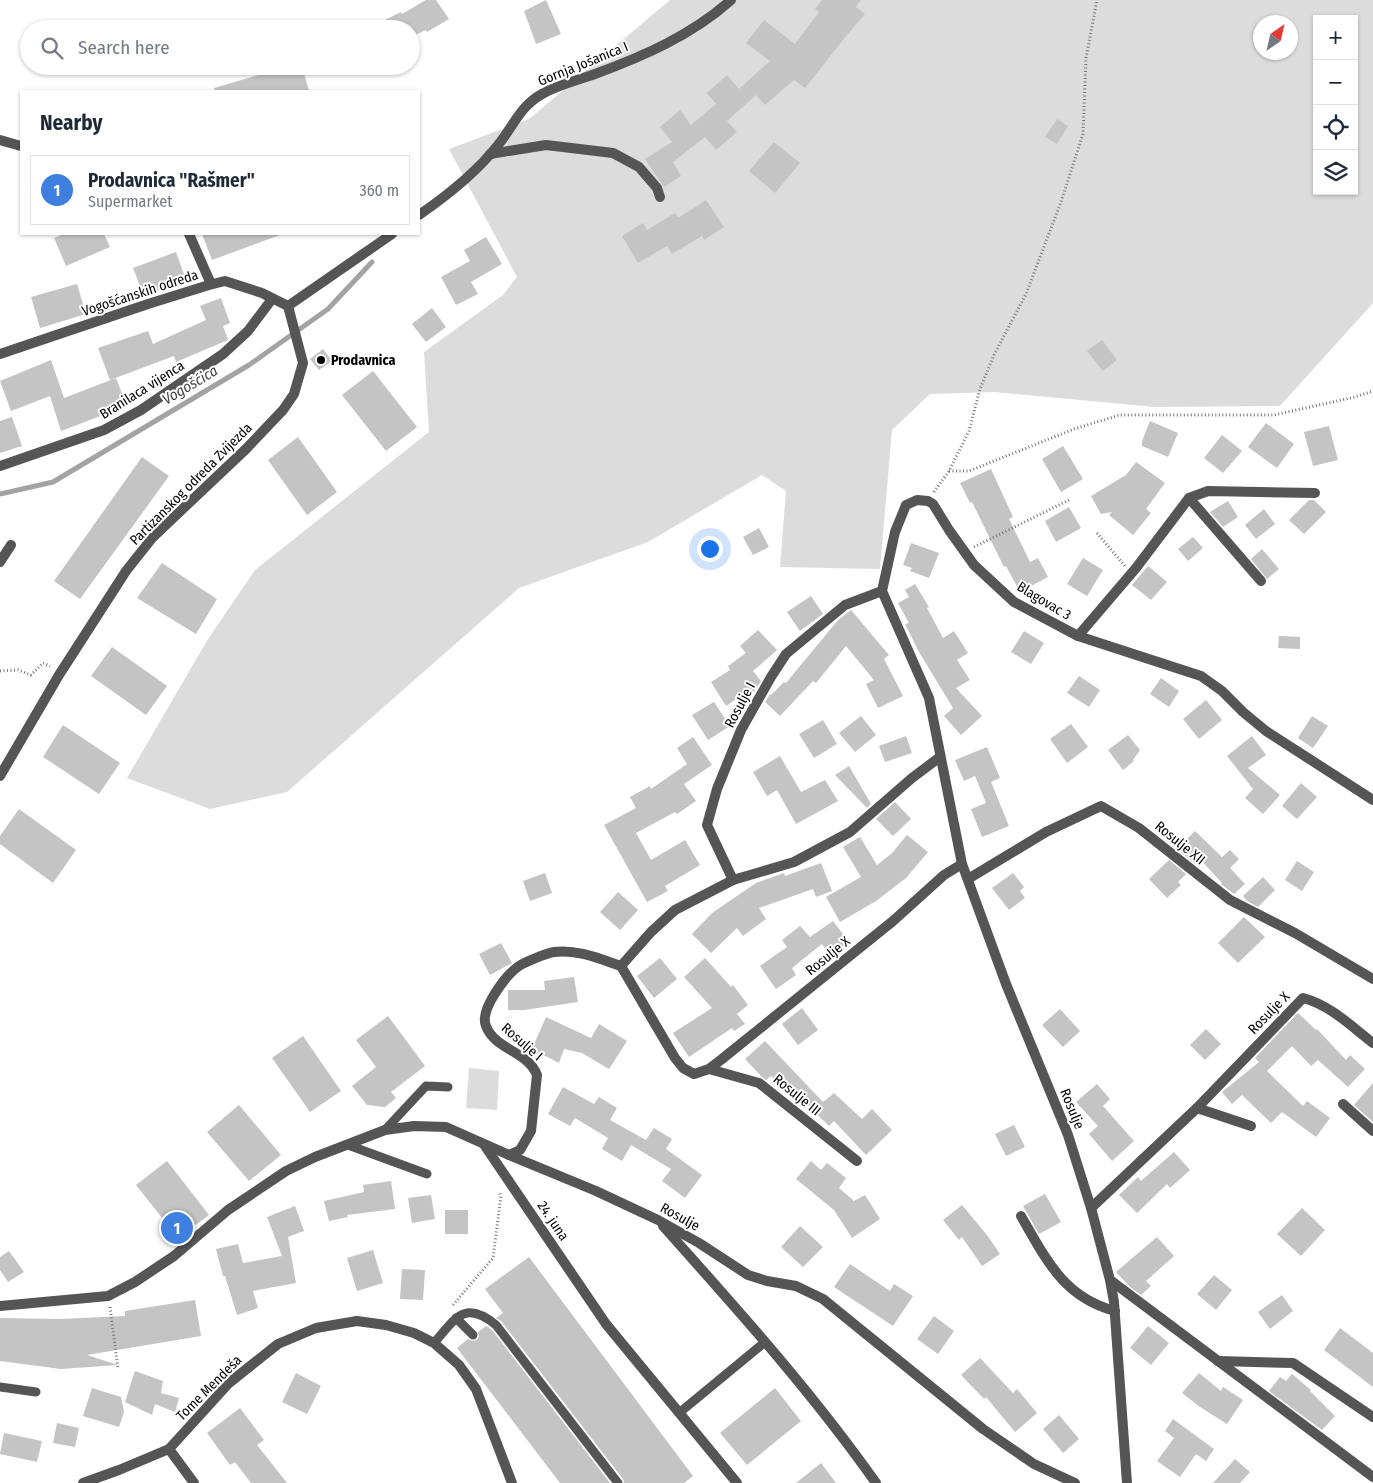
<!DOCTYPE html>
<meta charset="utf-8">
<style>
body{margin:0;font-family:"Fira Sans Condensed",sans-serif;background:#f2f2f3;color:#1f2937}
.controls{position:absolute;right:15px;top:15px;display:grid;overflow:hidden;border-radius:0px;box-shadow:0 1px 4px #0004}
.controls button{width:45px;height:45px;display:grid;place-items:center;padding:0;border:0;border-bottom:1px solid #e0e1e3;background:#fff;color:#1f2937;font:25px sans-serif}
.compass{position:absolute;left:1253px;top:15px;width:45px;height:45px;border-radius:50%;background:#fff;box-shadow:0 1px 4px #0004;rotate:34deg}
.you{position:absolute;left:709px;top:548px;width:18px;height:18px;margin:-12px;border:4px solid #fff;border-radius:50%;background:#1a73e8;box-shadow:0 0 0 8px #1a73e833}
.badge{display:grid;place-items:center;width:32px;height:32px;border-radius:50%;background:#000;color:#fff;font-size:16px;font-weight:700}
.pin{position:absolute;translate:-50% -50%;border:2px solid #fff;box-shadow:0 1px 5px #0006}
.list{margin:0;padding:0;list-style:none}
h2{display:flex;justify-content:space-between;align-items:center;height:65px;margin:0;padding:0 20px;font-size:21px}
h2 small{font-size:16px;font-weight:400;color:#747a83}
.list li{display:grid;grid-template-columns:32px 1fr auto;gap:15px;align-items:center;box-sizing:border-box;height:70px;margin:0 10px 10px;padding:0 10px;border:1px solid #e0e1e3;border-radius:0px}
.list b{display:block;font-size:19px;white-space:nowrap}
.list p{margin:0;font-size:16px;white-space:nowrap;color:#747a83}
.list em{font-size:16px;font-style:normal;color:#747a83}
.icon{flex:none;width:28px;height:28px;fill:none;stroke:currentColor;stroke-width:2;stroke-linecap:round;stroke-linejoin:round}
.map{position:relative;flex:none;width:1373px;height:1483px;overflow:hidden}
.search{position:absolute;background:#fff;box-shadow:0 1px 4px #0004;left:20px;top:20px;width:400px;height:55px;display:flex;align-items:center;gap:12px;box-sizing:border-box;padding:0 18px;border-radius:28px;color:#747a83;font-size:19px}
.panel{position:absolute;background:#fff;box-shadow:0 1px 4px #0004;left:20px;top:90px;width:400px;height:145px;border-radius:0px}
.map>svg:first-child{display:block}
</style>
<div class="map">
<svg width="1373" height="1483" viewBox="0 0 1373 1483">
<rect width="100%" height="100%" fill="#fff"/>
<g fill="#dcdcdc" fill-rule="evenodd">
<path d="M670 0H1373V303L1280 406 1155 407 994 392 930 394 892 430 880 569 780 567 786 491 762 475 648 542 519 588 287 792 210 809 127 778 208 639 255 570 429 432 424 352 503 295 517 277 449 149 529 119ZM1317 19H1354V191H1317ZM1260 22H1290V52H1260Z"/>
<path d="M469 1068 499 1071 497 1110 466 1108Z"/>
</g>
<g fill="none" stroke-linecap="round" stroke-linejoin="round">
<path stroke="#a3a3a3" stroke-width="5" d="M0 494 53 482 249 365 328 309 372 262"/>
</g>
<g fill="#c4c4c4">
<path d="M426 0H436L449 19 427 32 426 30 411 37V29H367L401 12 402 14Z"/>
<path d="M546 0 561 34 536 44 524 11Z"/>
<path d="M822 0H861L856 7 865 14 847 35 805 88 794 80 765 105 756 95 727 121 737 132 716 150 705 137 673 162 681 176 664 187 645 159 672 142 660 127 680 110 691 125 716 104 707 93 727 75 739 89 770 61 746 43 764 20 795 44 819 12 815 9Z"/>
<path d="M290 66H302L309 91H215L214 88Z"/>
<path d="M1057 119 1068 126 1057 144 1045 137Z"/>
<path d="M774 142 800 163 775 193 749 171Z"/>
<path d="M706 200 724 227 704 240 702 236 672 254 667 246 638 263 622 236 643 223 647 230 675 213 678 218Z"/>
<path d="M64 234H104L110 247 66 266 54 238Z"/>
<path d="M202 234H280V235L212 260Z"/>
<path d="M486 237 502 264 471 282 478 294 456 305 441 277 470 261 464 250Z"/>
<path d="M176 252 186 280 144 296 133 268Z"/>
<path d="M77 284 86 314 40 328 31 297Z"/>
<path d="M221 298 230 323 223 326 228 340 176 362 174 356 110 380 98 348 148 331 153 344 206 320 200 306Z"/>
<path d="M432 308 446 327 426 342 412 324Z"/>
<path d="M1102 340 1117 360 1103 371 1087 351Z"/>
<path d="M323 349 332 361 319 370 310 359Z"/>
<path d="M51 360 64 398 116 378 127 406 61 431 50 396 11 411 0 381Z"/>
<path d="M373 371 417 427 386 451 342 395Z"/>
<path d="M12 417 22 446 0 453V421Z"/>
<path d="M1150 421 1178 433 1168 457 1142 446V441Z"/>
<path d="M1266 423 1294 444 1277 468 1248 447Z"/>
<path d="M1329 426 1338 460 1313 466 1304 432Z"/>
<path d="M1222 435 1242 451 1223 473 1204 458Z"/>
<path d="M298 437 337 492 307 515 268 460Z"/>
<path d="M1063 446 1083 479 1061 492 1042 459Z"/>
<path d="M142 457 169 476 80 599 54 581Z"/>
<path d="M1136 462 1165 483 1146 509 1151 513 1133 535 1109 515 1112 512 1101 514 1091 496 1126 475Z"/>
<path d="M991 469 1013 517 1009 519 1030 562 1038 558 1048 577 1020 592 1006 566 1004 567 972 502 970 503 960 483Z"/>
<path d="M1309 500H1314L1326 512 1304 534 1289 520Z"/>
<path d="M1228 501 1238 517 1223 527 1210 512Z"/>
<path d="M1069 507 1081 528 1056 542 1045 521Z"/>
<path d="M1264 509 1275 524 1256 539 1245 525Z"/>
<path d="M759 528 769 547 753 555 743 537Z"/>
<path d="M1193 537 1203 548 1188 561 1178 549Z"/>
<path d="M911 543 939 553 929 578 910 571 912 568 903 565Z"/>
<path d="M1262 549 1279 569 1267 579 1251 559Z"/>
<path d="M1083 558 1103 570 1087 596 1067 584Z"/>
<path d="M162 563 217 599 196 634 137 598Z"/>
<path d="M1148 566 1167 582 1151 600 1132 585Z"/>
<path d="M915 584 929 607 927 608 943 638 954 631 968 653 957 660 970 680 956 688 982 716 961 735 944 716 953 708 919 652 905 624 909 623 898 603 909 597 905 590Z"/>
<path d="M811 596 823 614 800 631 787 612Z"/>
<path d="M851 610 889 655 884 659 903 696 878 708 866 684 874 680 846 646 816 683 813 681 780 716 765 702 770 694 771 695 784 682 786 683 838 620Z"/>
<path d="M758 630 777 650 753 671 761 681 754 692 751 689 726 706 711 682 730 670 728 666 746 653 740 646Z"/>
<path d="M1024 631 1044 643 1031 664 1011 652Z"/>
<path d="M1279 636 1300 637V649L1278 648Z"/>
<path d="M112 647 167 686 146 715 91 676Z"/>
<path d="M1079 676 1100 690 1089 707 1067 693Z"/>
<path d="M1161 678 1179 691 1169 707 1150 694Z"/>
<path d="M1206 700 1222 720 1199 739 1183 719Z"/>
<path d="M714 702 730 726 708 740 692 715Z"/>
<path d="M861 716 876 735 855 752 839 733Z"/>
<path d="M1312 716 1328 726 1313 748 1298 738Z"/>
<path d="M823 720 837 744 814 758 799 734Z"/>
<path d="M1071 724 1088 747 1067 763 1050 739Z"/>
<path d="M63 725 120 763 99 794 43 757Z"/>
<path d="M1128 735 1140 750 1133 760 1134 761 1123 770 1108 750Z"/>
<path d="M906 736 912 753 885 762 879 746Z"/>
<path d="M1252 736 1266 755 1248 768 1280 795 1263 814 1245 798 1253 789 1227 756Z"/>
<path d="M693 737 712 765 684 784 696 801 677 814 675 812 636 833 651 860 685 840 700 865 665 886 668 891 647 902 604 825 636 808 630 797 650 786 651 789 687 764 677 748Z"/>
<path d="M987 747 1000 778 991 782 1009 826 982 837 971 809 986 803 975 776 964 781 955 760Z"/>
<path d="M780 756 801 792 825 780 838 801 796 824 777 790 767 796 753 772Z"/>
<path d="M849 766 871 804 867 808 835 775Z"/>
<path d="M1301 783 1317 797 1297 819 1282 806Z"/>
<path d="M895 802 911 819 893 836 876 819Z"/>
<path d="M19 809 76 850 53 883 0 844V836Z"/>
<path d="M1195 831 1222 857 1230 850 1239 859 1230 868 1245 884 1234 894 1221 884 1222 883 1200 859 1195 864 1177 849Z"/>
<path d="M907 835 928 852 906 878 876 901 840 922 826 897 861 877 843 847 860 837 877 865 892 853Z"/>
<path d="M1169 860 1186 874 1178 882 1181 885 1167 898 1149 879Z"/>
<path d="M1297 861 1314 872 1302 891 1285 880Z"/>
<path d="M821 863 832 891 816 897 813 889 759 908 766 919 743 936 737 928 711 953 692 934 712 913 756 883 784 873 785 876Z"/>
<path d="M545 873 552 893 530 901 523 881Z"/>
<path d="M1013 873 1024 887 1020 891 1025 898 1009 910 992 888Z"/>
<path d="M1263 877 1275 890 1258 907 1247 901 1243 896Z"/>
<path d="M618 892 638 910 620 930 600 912Z"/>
<path d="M1244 917 1265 937 1238 963 1218 943Z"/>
<path d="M833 921 849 942 830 956 822 944 792 968 796 975 776 989 760 966 787 947 782 940 800 926 810 937Z"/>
<path d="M501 943 512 963 490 975 479 954Z"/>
<path d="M660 958 677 979 654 998 637 976Z"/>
<path d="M705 958 731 987 733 985 748 1005 737 1014 745 1024 734 1031 732 1028 689 1057 673 1033 712 1008 684 977Z"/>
<path d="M574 977 578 1002 524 1010H508V990H545L544 981Z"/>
<path d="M802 1008 818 1030 798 1045 782 1024Z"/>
<path d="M1060 1009 1080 1031 1063 1047 1042 1025Z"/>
<path d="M1298 1013 1316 1030 1317 1029 1346 1060 1350 1055 1365 1069 1348 1087 1318 1060 1311 1066 1292 1046 1267 1071 1303 1106 1307 1101 1330 1118 1316 1137 1282 1112 1271 1123 1242 1095 1232 1104 1222 1092 1259 1062 1255 1058Z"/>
<path d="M388 1016 425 1066 391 1092 396 1098 385 1107 367 1105 352 1086 376 1067 356 1040Z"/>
<path d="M546 1017 591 1038 599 1024 627 1041 609 1069 582 1053 564 1049 559 1063 532 1049Z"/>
<path d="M1206 1029 1221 1044 1205 1060 1190 1045Z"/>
<path d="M303 1036 341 1091 310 1112 272 1058Z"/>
<path d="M765 1041 823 1102 834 1093 862 1119 872 1109 892 1130 866 1155 834 1121 829 1126 804 1102 802 1105 771 1076 766 1080 762 1077 745 1059Z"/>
<path d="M1373 1083V1122L1354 1105Z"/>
<path d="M1097 1084 1110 1099 1103 1106 1134 1141 1112 1161 1089 1134 1098 1126 1076 1102Z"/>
<path d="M563 1087 594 1104 599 1097 617 1108 610 1120 646 1140 654 1128 672 1139 666 1149 702 1175 685 1198 662 1181 671 1169 631 1145 622 1161 602 1149 608 1138 575 1118 570 1126 548 1114Z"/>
<path d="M239 1105 281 1155 249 1181 207 1132Z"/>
<path d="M1014 1125 1025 1147 1006 1156 995 1134Z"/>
<path d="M1174 1152 1190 1170 1170 1188 1167 1184 1137 1213 1119 1195 1138 1177 1141 1181Z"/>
<path d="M167 1161 209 1215 178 1238 136 1185Z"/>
<path d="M811 1161 821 1170 827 1163 846 1178 839 1188 854 1201 865 1195 880 1219 852 1238 834 1210 796 1179Z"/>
<path d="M391 1181 395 1209 347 1215 348 1217 329 1221 324 1201 364 1192 363 1185Z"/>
<path d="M1045 1194 1061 1222 1039 1234 1023 1206Z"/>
<path d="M431 1195 435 1219 412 1223 408 1198Z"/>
<path d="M962 1205 987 1235 1000 1254 982 1266 962 1237 959 1240 943 1220Z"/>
<path d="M295 1206 304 1231 288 1237 296 1283 253 1291 258 1308 237 1315 225 1276H223L216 1249 238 1244 243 1263 282 1256 267 1217Z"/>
<path d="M1302 1208 1325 1230 1301 1256 1277 1234Z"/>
<rect x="445" y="1210" width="23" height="24"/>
<path d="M800 1226 823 1247 803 1267 781 1247Z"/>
<path d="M1157 1237 1174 1256 1146 1281 1151 1286 1141 1295 1130 1287 1116 1272Z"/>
<path d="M373 1250 383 1283 357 1291 347 1258Z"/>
<path d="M9 1251 24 1272 8 1282 0 1270V1257Z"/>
<path d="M529 1257 693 1476 684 1483H624L623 1479 501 1321 496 1318 503 1313 485 1289Z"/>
<path d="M850 1264 890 1291 894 1284 913 1296 893 1326 834 1287Z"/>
<path d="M402 1269 425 1270 423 1300 400 1299Z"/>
<path d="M1214 1275 1232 1290 1216 1310 1197 1294Z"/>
<path d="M1282 1295 1293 1311 1270 1329 1258 1312Z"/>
<path d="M195 1300 201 1336 87 1355 118 1365 61 1369 0 1361V1318L60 1319 125 1316V1311Z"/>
<path d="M934 1316 954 1331 938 1354 917 1339Z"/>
<path d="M486 1326 492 1330 610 1483H560L457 1348 468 1339 472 1341 477 1340 479 1336 478 1332Z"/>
<path d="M1148 1326 1169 1343 1151 1365 1130 1348Z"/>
<path d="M1340 1328 1373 1353V1387L1324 1350Z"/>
<path d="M980 1358 1013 1393 1017 1389 1037 1413 1015 1432 986 1397 984 1399 961 1375Z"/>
<path d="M135 1371 163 1381 161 1393 179 1398 175 1412 155 1404 152 1415 125 1402Z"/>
<path d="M296 1373 321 1386 307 1414 282 1402Z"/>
<path d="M1199 1373 1221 1391 1223 1387 1243 1400 1227 1424 1200 1407 1182 1393Z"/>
<path d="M1292 1374 1311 1390 1310 1391 1335 1416 1322 1430 1269 1391 1280 1377 1286 1381Z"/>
<path d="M92 1388 121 1397 124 1412 119 1427 83 1416Z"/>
<path d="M775 1388 801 1421 747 1465 720 1433Z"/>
<path d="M240 1408 264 1440 257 1445 287 1483H251L235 1462 230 1465 207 1433Z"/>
<path d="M1059 1415 1079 1439 1063 1453 1043 1429Z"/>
<path d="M1173 1419 1214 1449 1206 1461 1196 1454 1180 1477 1157 1461 1174 1438 1165 1431Z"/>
<path d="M57 1423 79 1428 75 1447 53 1443Z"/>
<path d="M4 1433 42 1441 37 1462 0 1454Z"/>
<path d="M1235 1459 1250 1472 1240 1483H1213Z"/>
<path d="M821 1463 836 1483H796Z"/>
</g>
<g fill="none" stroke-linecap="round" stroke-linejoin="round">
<g stroke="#777" stroke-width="3" stroke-dasharray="1 2.5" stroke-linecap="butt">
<path d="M949 471H969L1074 429 1120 415H1274L1355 397 1373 391"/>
<path d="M934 492 949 471 969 431 980 389 994 355 1026 294 1061 202 1083 134 1086 58 1097 0"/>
<path d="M1097 533 1125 566"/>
<path d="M974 547 1071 499"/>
<path d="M0 671 18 670 31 675 43 663 50 666"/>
<path d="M453 1305 493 1258 501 1196 499 1192"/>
<path d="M110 1307 118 1369"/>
</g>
<g stroke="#555" stroke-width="9">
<path d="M385 1130 426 1086 448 1087"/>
<path d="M348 1145 427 1174"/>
<path d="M456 1318 473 1335"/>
<path d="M434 1343C455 1319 464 1299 496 1325L618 1483"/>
<path d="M0 1387 36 1392"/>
<path d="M679 1413 765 1342"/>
</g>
<g stroke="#555" stroke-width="10">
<path d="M0 140 21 146"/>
<path d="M490 154 546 145 613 153 639 167 657 188 660 197"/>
<path d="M419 215C448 195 476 173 498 145 513 127 520 106 542 94 558 85 578 80 595 74 644 56 692 35 731 0"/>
<path d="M189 234 211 284"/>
<path d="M288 306 392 234"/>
<path d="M0 354 148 304 209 285 225 281 262 293 288 306"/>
<path d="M0 466 104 430 141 410 223 354 248 331 272 299"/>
<path d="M1189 498 1261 581"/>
<path d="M0 562 11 545"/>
<path d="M1078 636 1136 568 1189 498 1208 491 1315 493"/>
<path d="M0 776 59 675 126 571 153 537 246 449 283 410 294 394 303 363 288 306"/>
<path d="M968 879 1046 832 1101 806 1139 828 1230 900 1295 933 1373 979"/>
<path d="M733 880 707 825 717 789 741 730 771 677 786 654 845 605 882 591"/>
<path d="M621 966 675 1058 683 1068 694 1074 709 1069 722 1059 893 921 944 875 962 864"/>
<path d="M709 1069 759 1083 857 1161"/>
<path d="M1343 1104 1373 1131"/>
<path d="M1197 1108 1251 1126"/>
<path d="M485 1146 606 1324 737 1483"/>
<path d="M509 1155 596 1191 658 1220 699 1243 748 1275 767 1281 796 1286 823 1299 983 1429 1034 1464 1075 1483"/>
<path d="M1091 1208 1197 1108 1303 998C1330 1005 1351 1026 1373 1043"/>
<path d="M1021 1216C1046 1259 1063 1297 1115 1311"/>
<path d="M663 1226C737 1309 812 1392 876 1483"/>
<path d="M1110 1280 1373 1477"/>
<path d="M0 1306 108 1296 135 1282 174 1256 228 1210 286 1171 315 1157 385 1130 414 1126 446 1127 509 1155 520 1150 531 1131 537 1075C528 1051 495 1050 486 1026 479 1010 506 975 519 966 525 962 547 953 554 952 577 949 600 959 621 966L651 932 675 910 733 880 794 862 850 832 912 778 940 757"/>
<path d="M1218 1361 1293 1363 1373 1417"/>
<path d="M169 1449 194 1483"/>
<path d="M83 1483 119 1470 169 1449 229 1383 278 1344 316 1328 357 1321 386 1325 414 1333 434 1343 459 1365 476 1389 512 1483"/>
<path d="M1127 1483 1114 1302 1110 1280 1091 1208 1068 1135 1006 984 962 864 929 698 882 591 895 532 906 505 917 500 928 501 933 504 949 530 974 565 1014 602 1078 636 1201 676 1222 691 1243 712 1266 731 1373 800"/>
</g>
</g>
<circle fill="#000" stroke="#fff" stroke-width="2" cx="321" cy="360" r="5"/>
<g text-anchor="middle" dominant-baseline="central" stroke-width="4" stroke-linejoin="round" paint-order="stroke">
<g font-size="14" fill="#000" stroke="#fff">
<text transform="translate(583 64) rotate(-22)">Gornja Jošanica I</text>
<text transform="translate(140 293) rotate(-18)">Vogošćanskih odreda</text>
<text transform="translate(142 390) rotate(-32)">Branilaca vijenca</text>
<text transform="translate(191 484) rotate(-45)">Partizanskog odreda Zvijezda</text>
<text transform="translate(1044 601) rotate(31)">Blagovac 3</text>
<text transform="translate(740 705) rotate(-62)">Rosulje I</text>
<text transform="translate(1180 843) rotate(39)">Rosulje XII</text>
<text transform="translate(828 956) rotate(-39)">Rosulje X</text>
<text transform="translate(1269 1013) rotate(-46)">Rosulje X</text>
<text transform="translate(522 1042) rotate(41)">Rosulje I</text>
<text transform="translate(797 1095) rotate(39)">Rosulje III</text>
<text transform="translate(1072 1109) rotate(68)">Rosulje</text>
<text transform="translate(680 1217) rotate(29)">Rosulje</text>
<text transform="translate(553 1221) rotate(56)">24. juna</text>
<text transform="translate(209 1388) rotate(-45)">Tome Mendeša</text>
</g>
<g font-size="14" font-weight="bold" fill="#000" stroke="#fff" text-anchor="start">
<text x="331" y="360">Prodavnica</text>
</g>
<g font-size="15" font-style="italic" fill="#444" stroke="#fff">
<text transform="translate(190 385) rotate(-31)">Vogošćica</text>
</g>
</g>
</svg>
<div class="controls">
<button>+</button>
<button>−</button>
<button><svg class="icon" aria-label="locate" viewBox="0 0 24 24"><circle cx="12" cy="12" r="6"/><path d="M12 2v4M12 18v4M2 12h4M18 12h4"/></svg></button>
<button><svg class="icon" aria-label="layers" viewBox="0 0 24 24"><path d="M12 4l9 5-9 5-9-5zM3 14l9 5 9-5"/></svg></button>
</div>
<svg class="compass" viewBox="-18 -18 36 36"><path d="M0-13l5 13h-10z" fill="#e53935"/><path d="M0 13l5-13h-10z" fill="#747a83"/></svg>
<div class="you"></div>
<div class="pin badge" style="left:177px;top:1228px;background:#3f7fe0">1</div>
<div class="search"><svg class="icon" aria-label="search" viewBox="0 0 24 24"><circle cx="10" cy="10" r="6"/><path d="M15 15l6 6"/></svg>Search here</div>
<section class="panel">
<h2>Nearby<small></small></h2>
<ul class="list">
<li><span class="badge" style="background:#3f7fe0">1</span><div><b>Prodavnica &quot;Rašmer&quot;</b><p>Supermarket</p></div><em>360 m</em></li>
</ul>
</section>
</div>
